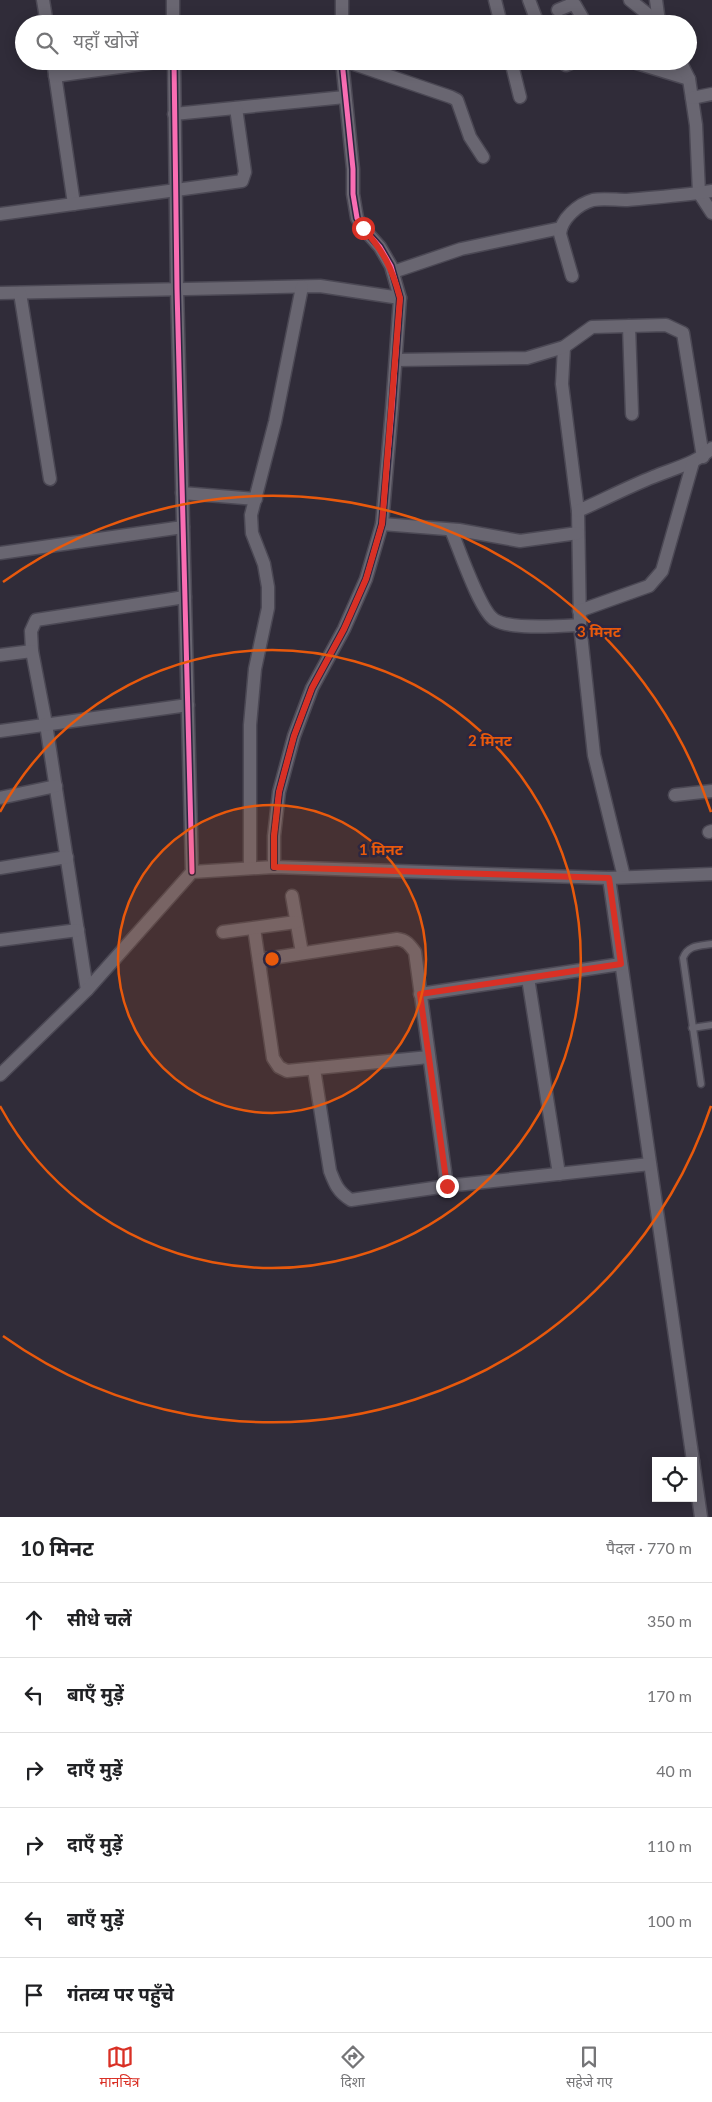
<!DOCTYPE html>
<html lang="hi">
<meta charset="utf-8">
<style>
body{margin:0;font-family:Lato,"Noto Sans Devanagari",sans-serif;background:#f2f2f2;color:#202124}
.controls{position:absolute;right:15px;bottom:15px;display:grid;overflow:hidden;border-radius:0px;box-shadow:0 2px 12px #0003}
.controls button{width:45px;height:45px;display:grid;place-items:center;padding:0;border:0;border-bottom:1px solid #e0e0e0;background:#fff;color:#202124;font:25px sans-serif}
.stop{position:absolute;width:15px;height:15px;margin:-11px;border:4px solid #d93025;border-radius:50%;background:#fff}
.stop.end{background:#d93025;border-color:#fff;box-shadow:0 1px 5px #0008}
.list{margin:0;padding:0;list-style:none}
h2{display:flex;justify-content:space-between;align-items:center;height:65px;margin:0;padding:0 20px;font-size:21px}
h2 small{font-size:16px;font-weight:400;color:#757577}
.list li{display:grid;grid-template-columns:32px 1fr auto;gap:15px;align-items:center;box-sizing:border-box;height:75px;padding:0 20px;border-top:1px solid #e0e0e0}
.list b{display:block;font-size:19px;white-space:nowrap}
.list em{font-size:16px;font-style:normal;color:#757577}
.icon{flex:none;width:28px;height:28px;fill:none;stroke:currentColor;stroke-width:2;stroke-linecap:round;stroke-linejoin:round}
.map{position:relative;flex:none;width:712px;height:1517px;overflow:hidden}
.search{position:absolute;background:#fff;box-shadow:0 2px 12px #0003;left:15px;right:15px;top:15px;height:55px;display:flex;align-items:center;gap:12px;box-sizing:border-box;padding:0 18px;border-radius:28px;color:#757577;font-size:19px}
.sheet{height:515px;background:#fff}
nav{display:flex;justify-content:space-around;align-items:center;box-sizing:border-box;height:70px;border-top:1px solid #e0e0e0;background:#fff;font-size:14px;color:#757577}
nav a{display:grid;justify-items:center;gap:2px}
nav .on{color:#d93025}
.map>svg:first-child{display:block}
</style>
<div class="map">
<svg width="712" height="1517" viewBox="0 0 712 1517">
<rect width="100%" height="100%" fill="#302c39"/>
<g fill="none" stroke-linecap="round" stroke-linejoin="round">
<g stroke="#4b4854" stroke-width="9">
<g id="lane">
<path d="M692 1028 712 1025"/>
<path d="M701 1084 683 958C688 945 699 946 712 944"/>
</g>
</g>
<g stroke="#4b4854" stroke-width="15">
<g id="street">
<path d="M43 0 47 24"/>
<path d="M173 0V24"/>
<path d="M495 0 501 24"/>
<path d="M529 0 538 24"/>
<path d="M630 0 660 24"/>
<path d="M656 0 659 22"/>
<path d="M558 10 570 5H575L586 24"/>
<path d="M342 24V0"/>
<path d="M53 61 74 204"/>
<path d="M174 61 177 289 192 872"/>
<path d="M345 61 451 97 457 100 470 137 483 157"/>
<path d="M511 61 520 97"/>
<path d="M560 61 566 65 576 61"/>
<path d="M630 61 689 79"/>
<path d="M680 61 689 79 696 125 699 193 712 213"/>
<path d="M55 76 163 61"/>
<path d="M692 98 712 94"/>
<path d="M174 114 345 97"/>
<path d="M0 214 242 181 245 172 236 108"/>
<path d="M393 272 461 249 561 228"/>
<path d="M572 276 560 234C561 219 578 204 593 200 603 198 616 200 627 200 656 197 684 196 712 191"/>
<path d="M0 293 320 286 400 298"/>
<path d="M20 293 50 479"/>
<path d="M629 326 632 414"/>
<path d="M564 347 562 384 578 511 580 625 594 755 624 877"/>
<path d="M396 360 527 358 564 347 592 327 666 325 683 333 703 457"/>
<path d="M182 493 256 499"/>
<path d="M578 511C603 500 628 487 653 477 674 468 696 464 712 448"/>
<path d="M382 524 459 530 520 541 578 533"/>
<path d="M451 530C459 548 480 612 495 620 511 630 560 626 580 625"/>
<path d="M0 553 183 527"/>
<path d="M579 611 649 586 662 571 693 462"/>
<path d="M32 651 31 631 36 620 185 597"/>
<path d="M0 655 32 651 46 724 87 990"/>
<path d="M0 731 188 705"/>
<path d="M675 795 712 791"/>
<path d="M0 798 56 786"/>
<path d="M709 832 712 831"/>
<path d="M250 867V725L255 669 268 608V587L264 564 252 533 251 515 275 422 302 287"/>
<path d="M274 867V836L279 792 294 736 312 688 344 629 366 579 382 524 392 408 400 298 391 266 380 247 363 228 357 218 353 194V169L342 61"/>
<path d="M0 868 67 857"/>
<path d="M609 878 693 1461"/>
<path d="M292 896 302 953"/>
<path d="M254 928 273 1058 279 1067 287 1071 429 1057"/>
<path d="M223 932 296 922"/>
<path d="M0 940 78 930"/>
<path d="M259 960 397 939C406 940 409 944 415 952L447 1186"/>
<path d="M528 978 559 1174"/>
<path d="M420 994 621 964"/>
<path d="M314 1069 330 1171C335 1184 338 1192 351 1200L447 1186 650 1164"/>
<path d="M0 1075 87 990 192 872 274 867 609 878 712 874"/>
<path d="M693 1461 701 1517"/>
</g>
</g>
<use href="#lane" stroke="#696671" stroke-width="6"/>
<use href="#street" stroke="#696671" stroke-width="12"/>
<g stroke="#2d263f" stroke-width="8">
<g id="cycleway">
<path d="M174 61 177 289 192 872"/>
<path d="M274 867V836L279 792 294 736 312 688 344 629 366 579 382 524 392 408 400 298 391 266 380 247 363 228 357 218 353 194V169L342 61"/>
</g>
</g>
<use href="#cycleway" stroke="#f96db3" stroke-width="5"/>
</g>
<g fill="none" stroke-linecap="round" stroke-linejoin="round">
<path stroke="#d93025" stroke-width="6" d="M363 228C384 252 392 268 400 298L382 524 366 579 344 629 312 688 294 736 279 792 274 836V867L609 878 621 964 420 994 447 1186"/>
</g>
<circle cx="272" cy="959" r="154" fill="#e8590c" fill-opacity=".12"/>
<g fill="none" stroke="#e8590c" stroke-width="2.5">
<circle cx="272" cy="959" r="154"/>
<path d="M0 812A309 309 0 1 1 0 1106"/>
<path d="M711 1106A463 463 0 0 1 3 1336M3 582A463 463 0 0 1 711 812"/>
</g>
<circle cx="272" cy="959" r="8" fill="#e8590c" stroke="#2d263f" stroke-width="2.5"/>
<g font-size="15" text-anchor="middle" font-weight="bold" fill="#e8590c" stroke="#2d263f" stroke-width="5" stroke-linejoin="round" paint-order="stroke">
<text x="599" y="637">3 मिनट</text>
<text x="490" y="746">2 मिनट</text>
<text x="381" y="855">1 मिनट</text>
</g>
</svg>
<div class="controls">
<button><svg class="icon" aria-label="locate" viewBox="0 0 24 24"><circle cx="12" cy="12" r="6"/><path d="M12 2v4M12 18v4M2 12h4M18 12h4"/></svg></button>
</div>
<div class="stop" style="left:363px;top:228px"></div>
<div class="stop end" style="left:447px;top:1186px"></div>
<div class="search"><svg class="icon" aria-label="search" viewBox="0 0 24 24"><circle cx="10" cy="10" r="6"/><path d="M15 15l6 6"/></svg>यहाँ खोजें</div>
</div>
<section class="sheet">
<h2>10 मिनट<small>पैदल · 770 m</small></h2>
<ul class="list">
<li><svg class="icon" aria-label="ahead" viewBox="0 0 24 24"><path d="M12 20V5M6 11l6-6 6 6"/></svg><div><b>सीधे चलें</b></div><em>350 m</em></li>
<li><svg class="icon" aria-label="left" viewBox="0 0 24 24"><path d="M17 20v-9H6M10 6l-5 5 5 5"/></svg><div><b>बाएँ मुड़ें</b></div><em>170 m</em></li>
<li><svg class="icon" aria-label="right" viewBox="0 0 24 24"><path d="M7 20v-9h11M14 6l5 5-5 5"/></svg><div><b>दाएँ मुड़ें</b></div><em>40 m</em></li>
<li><svg class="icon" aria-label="right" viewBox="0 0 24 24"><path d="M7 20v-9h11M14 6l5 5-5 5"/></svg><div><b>दाएँ मुड़ें</b></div><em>110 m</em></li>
<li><svg class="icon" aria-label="left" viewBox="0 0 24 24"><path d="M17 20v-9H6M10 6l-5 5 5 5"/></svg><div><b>बाएँ मुड़ें</b></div><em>100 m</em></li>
<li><svg class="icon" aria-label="arrive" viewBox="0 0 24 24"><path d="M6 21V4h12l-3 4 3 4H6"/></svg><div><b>गंतव्य पर पहुँचे</b></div></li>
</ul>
</section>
<nav>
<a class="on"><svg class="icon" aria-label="map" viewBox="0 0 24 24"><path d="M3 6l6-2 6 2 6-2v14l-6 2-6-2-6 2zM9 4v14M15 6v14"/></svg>मानचित्र</a>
<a><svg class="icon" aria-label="directions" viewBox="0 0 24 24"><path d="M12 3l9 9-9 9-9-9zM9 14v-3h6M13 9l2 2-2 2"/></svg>दिशा</a>
<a><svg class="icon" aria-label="saved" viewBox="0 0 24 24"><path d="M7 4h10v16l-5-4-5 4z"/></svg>सहेजे गए</a>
</nav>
